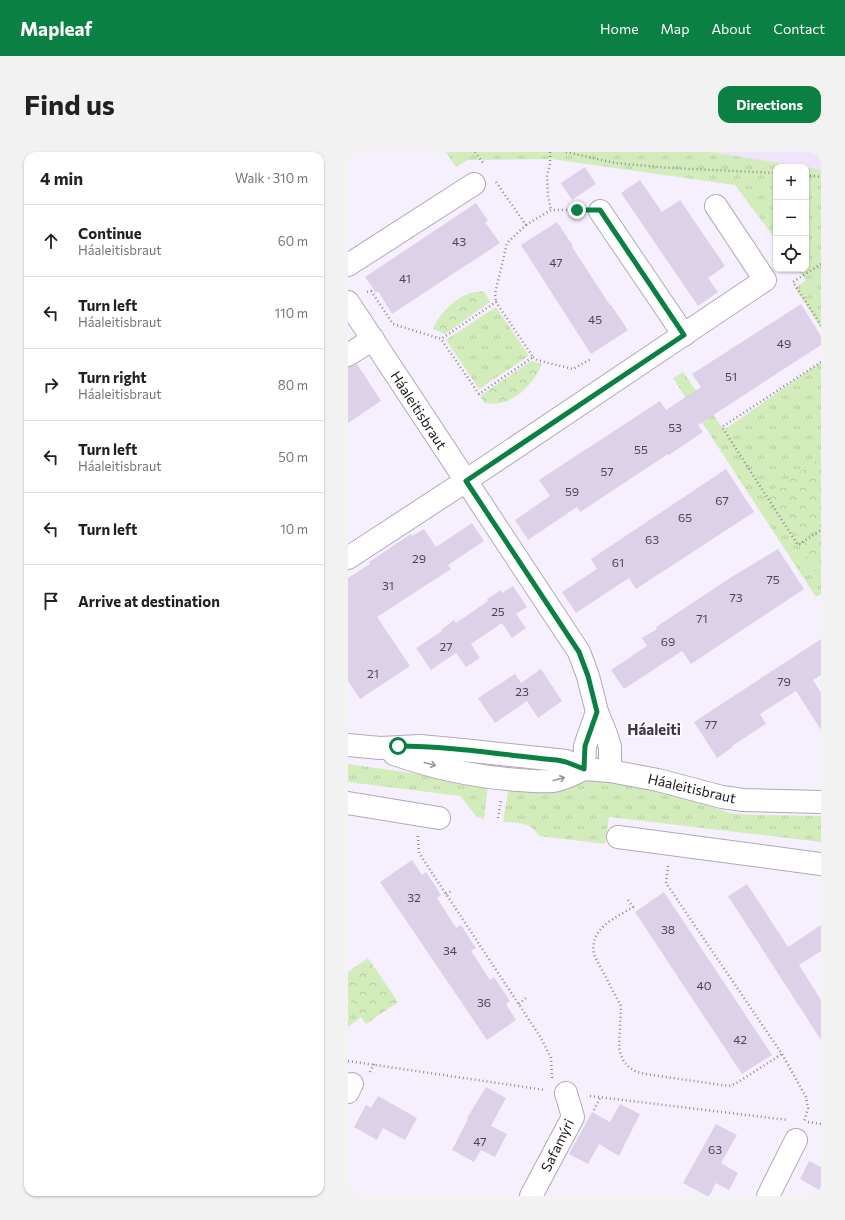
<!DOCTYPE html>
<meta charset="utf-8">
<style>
body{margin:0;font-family:Commissioner,sans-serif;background:#f2f2f2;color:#202124}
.controls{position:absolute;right:12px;top:12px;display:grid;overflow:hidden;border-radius:8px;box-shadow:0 1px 3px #0004}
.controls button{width:36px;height:36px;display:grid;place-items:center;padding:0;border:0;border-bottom:1px solid #e0e0e0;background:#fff;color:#202124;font:20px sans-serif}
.stop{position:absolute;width:12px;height:12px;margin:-9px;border:3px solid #0b8043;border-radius:50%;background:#fff}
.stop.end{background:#0b8043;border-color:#fff;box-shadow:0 1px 4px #0008}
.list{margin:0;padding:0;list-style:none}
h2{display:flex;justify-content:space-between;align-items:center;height:52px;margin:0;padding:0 16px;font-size:17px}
h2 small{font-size:13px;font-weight:400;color:#757577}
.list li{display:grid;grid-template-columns:26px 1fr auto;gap:12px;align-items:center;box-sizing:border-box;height:72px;padding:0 16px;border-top:1px solid #e0e0e0}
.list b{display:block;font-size:15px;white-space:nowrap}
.list p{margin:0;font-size:13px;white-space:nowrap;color:#757577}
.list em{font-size:13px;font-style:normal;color:#757577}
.icon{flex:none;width:22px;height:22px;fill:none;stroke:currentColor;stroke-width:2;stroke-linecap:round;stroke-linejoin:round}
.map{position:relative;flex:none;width:473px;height:1044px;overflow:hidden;border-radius:12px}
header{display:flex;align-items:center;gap:24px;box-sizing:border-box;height:56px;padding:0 20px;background:#0b8043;color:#fff}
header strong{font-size:19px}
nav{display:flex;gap:22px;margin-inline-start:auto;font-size:14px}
.intro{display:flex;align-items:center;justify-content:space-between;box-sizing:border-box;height:96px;padding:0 24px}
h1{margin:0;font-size:28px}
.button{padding:10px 18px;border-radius:12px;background:#0b8043;color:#fff;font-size:14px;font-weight:700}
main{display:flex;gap:24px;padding:0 24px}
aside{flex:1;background:#fff;border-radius:12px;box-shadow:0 1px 3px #0004}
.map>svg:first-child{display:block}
</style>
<header>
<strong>Mapleaf</strong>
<nav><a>Home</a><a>Map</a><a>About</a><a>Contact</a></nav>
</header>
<div class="intro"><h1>Find us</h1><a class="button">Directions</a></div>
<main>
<aside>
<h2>4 min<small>Walk · 310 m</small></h2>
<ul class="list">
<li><svg class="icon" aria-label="ahead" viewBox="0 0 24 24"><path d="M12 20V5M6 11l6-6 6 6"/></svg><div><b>Continue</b><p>Háaleitisbraut</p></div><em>60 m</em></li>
<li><svg class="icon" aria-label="left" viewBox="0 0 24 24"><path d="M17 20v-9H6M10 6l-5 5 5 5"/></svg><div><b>Turn left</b><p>Háaleitisbraut</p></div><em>110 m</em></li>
<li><svg class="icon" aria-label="right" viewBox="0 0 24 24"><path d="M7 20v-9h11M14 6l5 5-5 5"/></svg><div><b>Turn right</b><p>Háaleitisbraut</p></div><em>80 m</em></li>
<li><svg class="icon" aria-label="left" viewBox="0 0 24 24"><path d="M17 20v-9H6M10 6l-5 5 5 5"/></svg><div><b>Turn left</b><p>Háaleitisbraut</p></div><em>50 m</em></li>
<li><svg class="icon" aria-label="left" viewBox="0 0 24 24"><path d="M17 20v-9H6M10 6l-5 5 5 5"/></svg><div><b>Turn left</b></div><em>10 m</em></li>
<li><svg class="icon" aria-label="arrive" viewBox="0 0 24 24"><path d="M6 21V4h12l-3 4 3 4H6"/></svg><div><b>Arrive at destination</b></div></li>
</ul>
</aside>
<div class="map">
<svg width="473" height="1044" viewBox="0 0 473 1044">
<defs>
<pattern id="grass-tufts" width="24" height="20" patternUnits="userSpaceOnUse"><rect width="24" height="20" fill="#d2ecbb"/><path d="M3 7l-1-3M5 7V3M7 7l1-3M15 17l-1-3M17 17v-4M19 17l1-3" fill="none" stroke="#b4caa0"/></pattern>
<pattern id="park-crowns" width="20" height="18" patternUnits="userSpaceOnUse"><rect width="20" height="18" fill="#d2ecbb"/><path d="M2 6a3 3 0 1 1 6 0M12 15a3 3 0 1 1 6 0" fill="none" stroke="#b4caa0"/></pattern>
</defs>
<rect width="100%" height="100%" fill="#f6f0fe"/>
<path fill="#f0e4fd" d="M287 0H473V24L458 22V15H428Z"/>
<g fill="url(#grass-tufts)">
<path d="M98 0H362L457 15H428V88L387 33 203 7 120 8 108 15Z"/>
<path d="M458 15 473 18V176L447 136 458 128 449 117H458Z"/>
<path d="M148 155 181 204 131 237 98 188Z"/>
<path d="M473 210V442L468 445 325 226 335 220 376 278Z"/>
<path d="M0 612 140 632 136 667 129 665 112 644 0 630Z"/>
<path d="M252 627 330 643 385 662 473 664V690L261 665 257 692 191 684C183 670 170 671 155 670L161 633Z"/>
<path d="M0 846 13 865 0 875Z"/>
</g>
<g fill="url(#park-crowns)">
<path d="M136 139 142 150 97 182 85 177C91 162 105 148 120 142 125 140 131 140 136 139Z"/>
<path d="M183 209 194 212C184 235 163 256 136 251L132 244Z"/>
<path d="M473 306V422L471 424 418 342Z"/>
<path d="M20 806 50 850 18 872 0 846V820Z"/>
</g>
<g fill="#ddd1e9">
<path d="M237 15 248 32 224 48 213 31Z"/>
<path d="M292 28 314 60 332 48 377 114 360 126 370 140 350 154 273 41Z"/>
<path d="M128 51 140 69 137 70 152 91 44 162 30 139 28 141 17 125Z"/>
<path d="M209 70 225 94 224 95 262 153H263L280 178 243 202 173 93Z"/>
<path d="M453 152 473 184V193L350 273 355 280 321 303 320 302 232 360 229 355 180 388 167 368 202 344 191 328 312 249 318 258 353 235 344 222Z"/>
<path d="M9 212 33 249 0 271V215Z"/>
<path d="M378 317 406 360 288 437 281 426 228 461 214 440 249 417 243 407Z"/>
<path d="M124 371 136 389 100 413 103 417 29 465 62 514 12 547 0 529V426L22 412 21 410 63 382 64 384 76 377 88 395Z"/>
<path d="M430 397 456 437 343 512 334 499 276 537 263 518 299 494 294 486 309 477 308 475 385 424Z"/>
<path d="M165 434 179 455 168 462 178 476 164 486 154 471 123 492 132 506 118 515 108 501 83 518 68 496 94 479 93 478 106 468 108 471 140 449 139 447 153 438 154 441Z"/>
<path d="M473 487V523L465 528 473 541V578L448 539 412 562 418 572 384 594 385 595 369 606 346 570Z"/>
<path d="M193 517 214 549 190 566 179 549 147 571 130 546 167 522 173 531Z"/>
<path d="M64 708 74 723 78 720 93 743 89 746 108 776 113 773 128 796 123 799 142 828 146 825 162 849 158 852 168 868 139 888 32 730Z"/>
<path d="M399 732 440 795 473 773V799L451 813 473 848V888L380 744Z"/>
<path d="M316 740 424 903 394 922 287 760Z"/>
<path d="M138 935 158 946 143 974 159 982 147 1005 133 998 126 1010 104 998 120 967 119 966Z"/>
<path d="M30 944 69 966 57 988 35 976 29 988 6 975 18 953 23 956Z"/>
<path d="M272 952 292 962 271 1004 251 992 240 1012 221 1002 244 960 262 970Z"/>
<path d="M368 972 389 983 373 1011 390 1021 381 1038 368 1031 361 1044H359L335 1031Z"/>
<path d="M461 1009 473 1015V1039L452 1027Z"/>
</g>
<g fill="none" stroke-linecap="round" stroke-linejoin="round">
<g stroke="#b1a7bd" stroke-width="24">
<g id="minor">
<path d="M252 59 336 183"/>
<path d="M0 113 126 32"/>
<path d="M0 150 231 500 240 524 249 560 258 582 262 595V619"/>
<path d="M0 203 25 187"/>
<path d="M0 406 107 336 417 128 368 54"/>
<path d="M0 593 32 596 72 594 115 598 209 608 218 609 236 617 262 619 310 628 374 645 395 648 473 650"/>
<path d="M46 602C86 616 129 625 171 628 182 629 193 630 205 629 215 628 226 622 236 617"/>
<path d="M236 617 237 594 249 560"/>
<path d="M0 651 91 666"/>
<path d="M270 685 473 712"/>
<path d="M0 940 4 932"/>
<path d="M183 1044 225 965 218 941"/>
<path d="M420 1044 448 988"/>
</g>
</g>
<g stroke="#918b97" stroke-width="2.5" stroke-dasharray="1 3" stroke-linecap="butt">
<path d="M127 0 136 12"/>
<path d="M202 0V12L199 23 200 44 203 58"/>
<path d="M218 0 267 11 323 16 428 21"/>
<path d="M458 23 473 25"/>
<path d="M148 30 178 73 159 91 147 142 148 150"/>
<path d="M178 73 203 58H231"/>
<path d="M473 112 445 130 473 173"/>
<path d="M19 140 23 139 45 172 93 187 131 242 185 205 148 150 93 187"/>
<path d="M185 205 189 208 225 217 243 207"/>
<path d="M473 210 374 275 450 393 473 378"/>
<path d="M150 666 153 648"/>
<path d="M70 684 71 701 193 886 203 906 204 926"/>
<path d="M320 714 318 731 434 902 458 945 460 956 456 970"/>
<path d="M98 742 105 738"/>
<path d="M280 748 285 755C266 767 241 776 246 803L273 854 271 896 273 903 276 910 282 916 289 920 297 922 381 934 387 932 434 902"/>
<path d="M171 852 178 846"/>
<path d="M0 909 197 938"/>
<path d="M22 920 26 912"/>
<path d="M242 944 440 968"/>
<path d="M246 958 252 946"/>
<path d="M460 970 473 972"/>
</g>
<use href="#minor" stroke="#fff" stroke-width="22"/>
</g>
<defs><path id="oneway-shaft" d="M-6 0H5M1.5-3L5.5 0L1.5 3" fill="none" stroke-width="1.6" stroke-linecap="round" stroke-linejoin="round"/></defs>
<g stroke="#98969a">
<use href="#oneway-shaft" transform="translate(82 612) rotate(15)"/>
<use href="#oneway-shaft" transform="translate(211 627) rotate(-15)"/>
</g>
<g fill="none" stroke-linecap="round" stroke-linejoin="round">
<path stroke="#0b8043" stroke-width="5" d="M50 594C103 594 156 603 209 608L218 610 236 617 237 594 249 560 240 524 231 500 118 329 336 183 252 58H229"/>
</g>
<g text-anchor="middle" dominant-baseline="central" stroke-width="3.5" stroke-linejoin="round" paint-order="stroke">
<g font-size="12" fill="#4b4551">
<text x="111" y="89">43</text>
<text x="208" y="110">47</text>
<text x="57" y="126">41</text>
<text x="247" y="167">45</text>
<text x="436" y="191">49</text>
<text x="383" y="224">51</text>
<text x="327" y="275">53</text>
<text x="293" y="297">55</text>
<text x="259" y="319">57</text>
<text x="224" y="339">59</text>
<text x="374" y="348">67</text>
<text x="337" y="365">65</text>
<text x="304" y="387">63</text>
<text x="71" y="406">29</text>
<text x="270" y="410">61</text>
<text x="425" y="427">75</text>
<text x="40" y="433">31</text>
<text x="388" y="445">73</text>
<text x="150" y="459">25</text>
<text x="354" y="466">71</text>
<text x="320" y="489">69</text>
<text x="98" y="494">27</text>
<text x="25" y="521">21</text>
<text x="436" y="529">79</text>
<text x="174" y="539">23</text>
<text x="363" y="572">77</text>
<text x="66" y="745">32</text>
<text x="320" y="777">38</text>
<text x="102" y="798">34</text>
<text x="356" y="833">40</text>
<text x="136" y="850">36</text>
<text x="392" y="887">42</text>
<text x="132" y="989">47</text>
<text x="367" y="997">63</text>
</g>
<g font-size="14" fill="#1a161e" stroke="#fff">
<text transform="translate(71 258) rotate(57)">Háaleitisbraut</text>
<text transform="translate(344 636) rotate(13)">Háaleitisbraut</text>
<text transform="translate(209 993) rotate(-64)">Safamýri</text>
</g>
<g font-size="15" font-weight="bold" fill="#3f3648" stroke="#fff">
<text x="306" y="577">Háaleiti</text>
</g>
</g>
</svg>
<div class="controls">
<button>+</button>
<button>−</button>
<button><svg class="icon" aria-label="locate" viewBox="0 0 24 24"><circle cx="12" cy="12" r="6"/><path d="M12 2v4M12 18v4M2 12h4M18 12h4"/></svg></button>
</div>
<div class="stop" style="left:50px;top:594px"></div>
<div class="stop end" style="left:229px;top:58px"></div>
</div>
</main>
